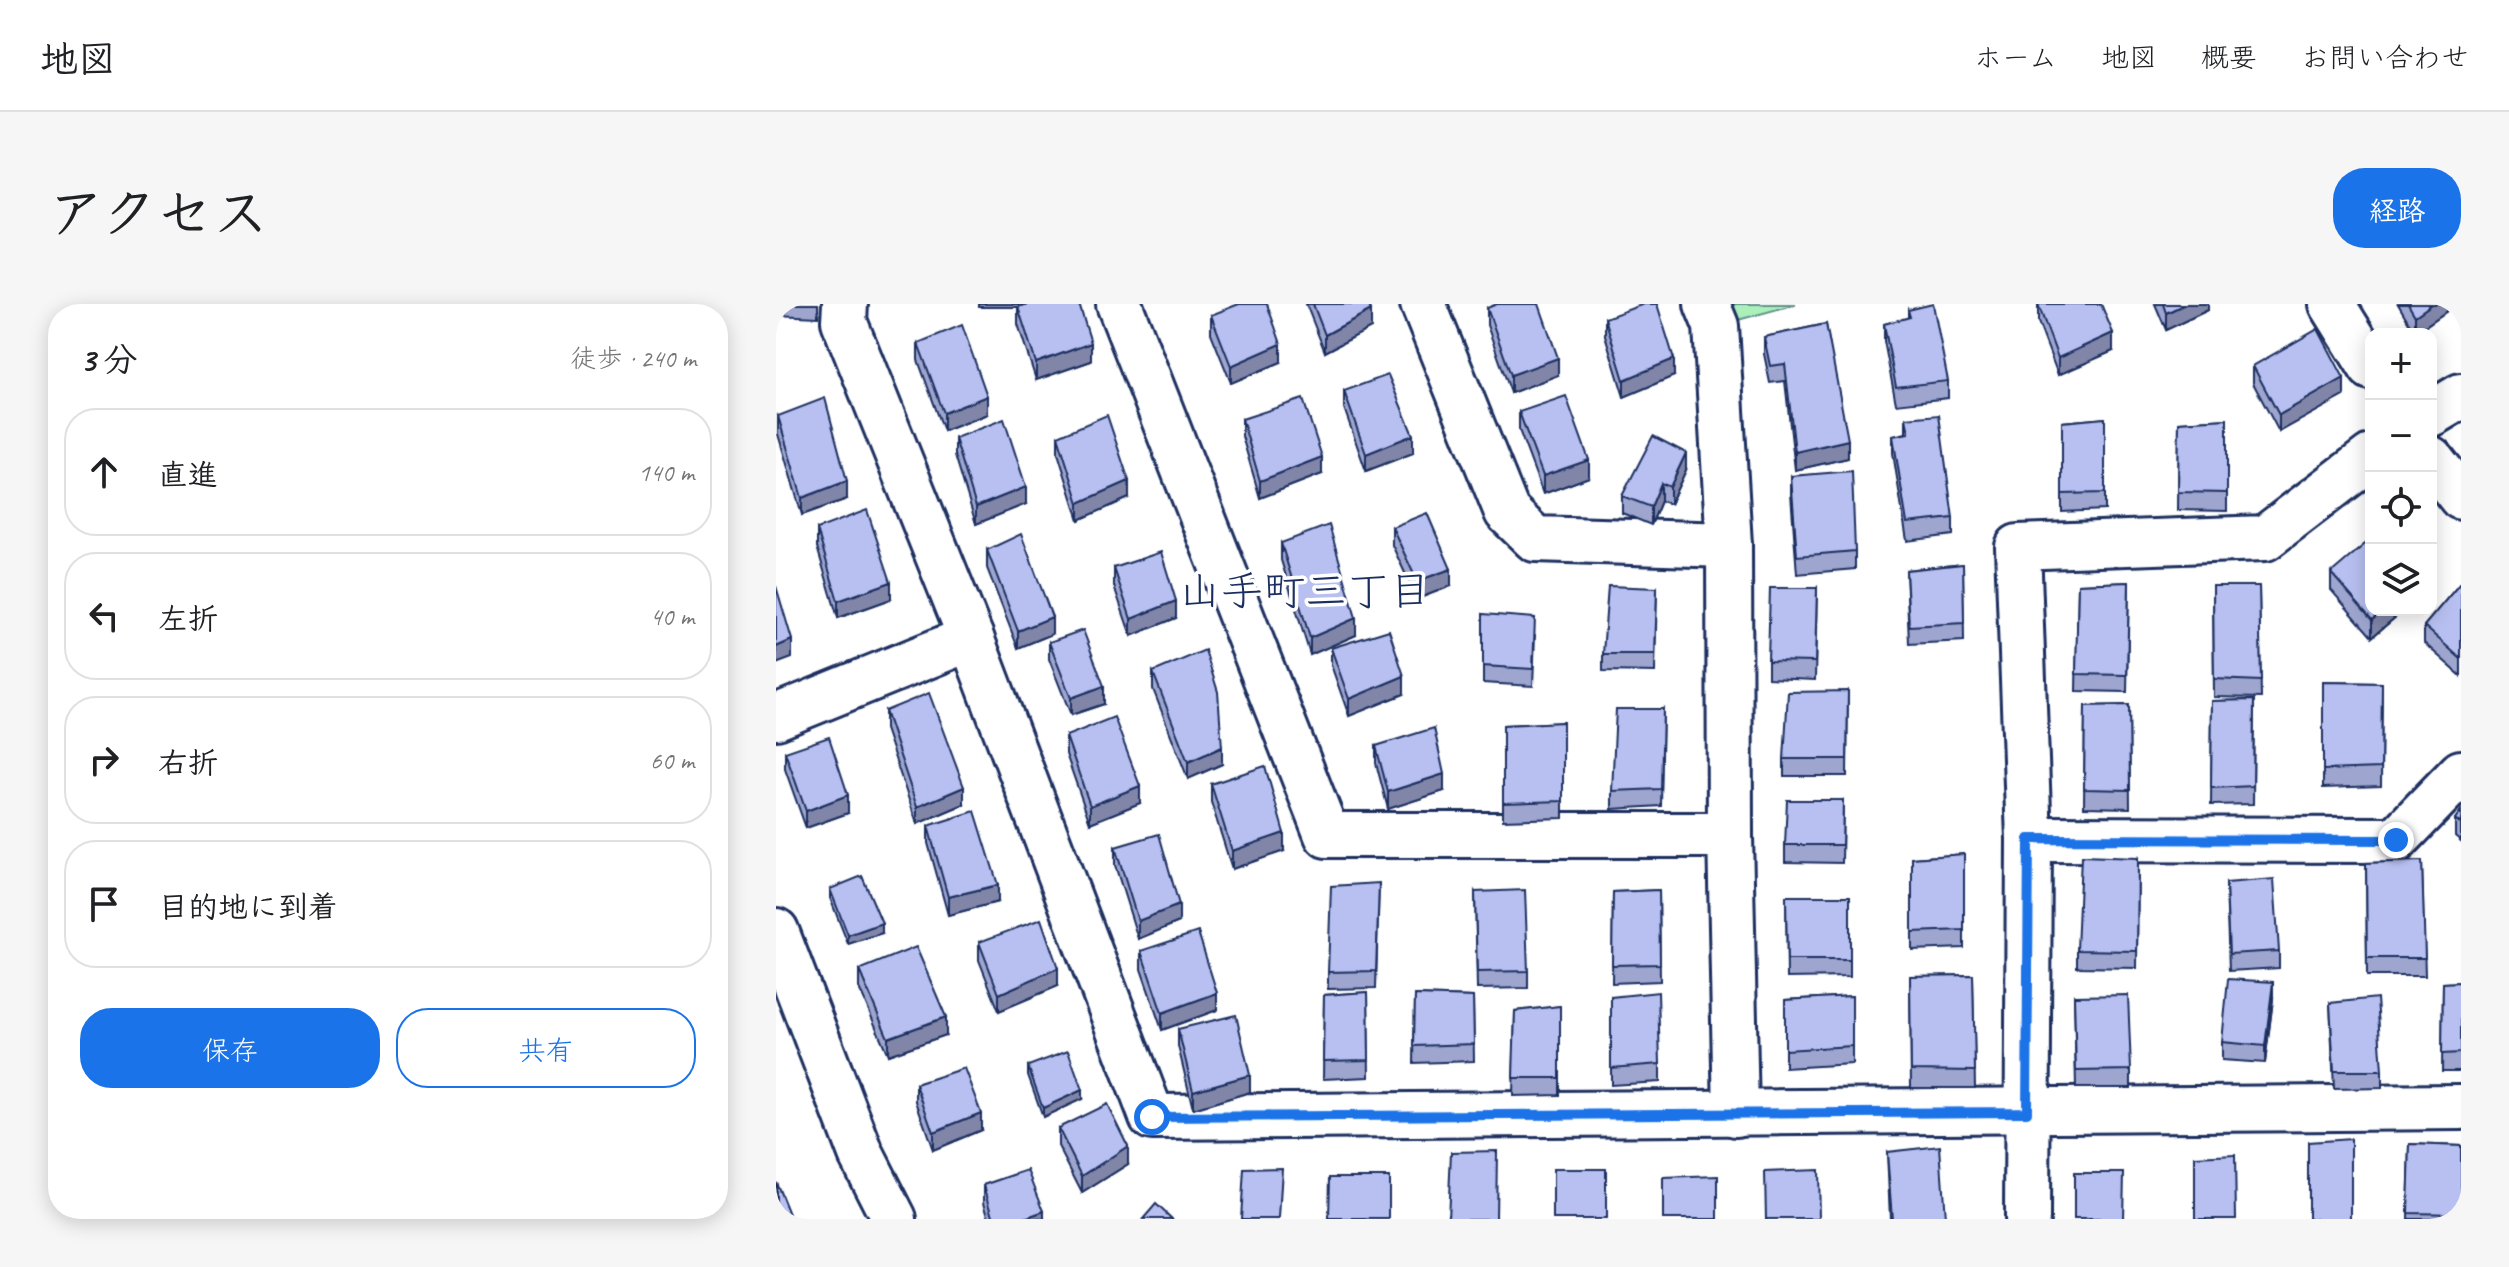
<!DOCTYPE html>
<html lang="ja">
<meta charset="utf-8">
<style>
body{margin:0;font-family:Caveat,"Klee One",sans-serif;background:#f6f6f6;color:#202124}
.controls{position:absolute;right:24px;top:24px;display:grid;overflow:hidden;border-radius:16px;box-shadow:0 4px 20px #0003}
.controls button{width:72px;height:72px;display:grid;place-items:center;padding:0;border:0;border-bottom:2px solid #e0e0e0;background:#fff;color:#202124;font:40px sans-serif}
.stop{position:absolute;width:24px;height:24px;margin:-18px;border:6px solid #1a73e8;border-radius:50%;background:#fff}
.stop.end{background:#1a73e8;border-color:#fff;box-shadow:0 2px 8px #0008}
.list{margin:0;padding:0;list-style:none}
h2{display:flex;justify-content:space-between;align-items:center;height:104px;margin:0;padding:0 32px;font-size:34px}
h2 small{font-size:26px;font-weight:400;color:#757577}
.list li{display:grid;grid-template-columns:52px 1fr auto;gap:24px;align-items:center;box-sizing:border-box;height:128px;margin:0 16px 16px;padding:0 16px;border:2px solid #e0e0e0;border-radius:32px}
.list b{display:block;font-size:30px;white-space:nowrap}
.list em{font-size:26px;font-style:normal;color:#757577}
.actions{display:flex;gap:16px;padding:24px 32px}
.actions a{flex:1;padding:18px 0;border:2px solid #1a73e8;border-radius:32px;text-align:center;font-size:28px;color:#1a73e8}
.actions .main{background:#1a73e8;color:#fff}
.icon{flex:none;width:44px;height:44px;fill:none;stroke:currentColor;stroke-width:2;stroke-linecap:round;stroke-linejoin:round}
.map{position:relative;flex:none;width:1685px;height:915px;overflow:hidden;border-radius:32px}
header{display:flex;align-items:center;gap:48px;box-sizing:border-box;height:112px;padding:0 40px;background:#fff;border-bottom:2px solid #e0e0e0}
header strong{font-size:38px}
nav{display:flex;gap:44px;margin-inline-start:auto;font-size:28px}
.intro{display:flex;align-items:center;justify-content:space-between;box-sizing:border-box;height:192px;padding:0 48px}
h1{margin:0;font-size:56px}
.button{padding:20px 36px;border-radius:32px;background:#1a73e8;color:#fff;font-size:28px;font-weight:700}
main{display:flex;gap:48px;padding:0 48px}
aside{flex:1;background:#fff;border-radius:32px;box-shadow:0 4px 20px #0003}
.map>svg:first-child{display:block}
</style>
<header>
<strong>地図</strong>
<nav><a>ホーム</a><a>地図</a><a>概要</a><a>お問い合わせ</a></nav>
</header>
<div class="intro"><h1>アクセス</h1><a class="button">経路</a></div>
<main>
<aside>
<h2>3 分<small>徒歩 · 240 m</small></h2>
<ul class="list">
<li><svg class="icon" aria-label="ahead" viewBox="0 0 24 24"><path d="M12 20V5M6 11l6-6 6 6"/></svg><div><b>直進</b></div><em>140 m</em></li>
<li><svg class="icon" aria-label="left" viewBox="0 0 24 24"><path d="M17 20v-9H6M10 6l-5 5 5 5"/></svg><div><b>左折</b></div><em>40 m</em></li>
<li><svg class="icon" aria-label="right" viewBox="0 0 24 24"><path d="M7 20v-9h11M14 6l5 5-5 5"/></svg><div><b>右折</b></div><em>60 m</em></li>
<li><svg class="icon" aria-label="arrive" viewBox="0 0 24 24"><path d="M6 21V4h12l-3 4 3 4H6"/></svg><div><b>目的地に到着</b></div></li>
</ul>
<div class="actions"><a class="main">保存</a><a>共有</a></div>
</aside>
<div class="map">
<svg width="1685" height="915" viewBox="0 0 1685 915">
<rect width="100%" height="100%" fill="#fff"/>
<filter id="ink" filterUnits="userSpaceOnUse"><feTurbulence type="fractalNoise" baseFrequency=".0125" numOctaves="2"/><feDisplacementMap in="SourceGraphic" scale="16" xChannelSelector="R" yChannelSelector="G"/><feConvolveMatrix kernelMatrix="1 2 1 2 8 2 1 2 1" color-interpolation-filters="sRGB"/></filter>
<g filter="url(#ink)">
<path fill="#abf0bb" stroke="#63908c" stroke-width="2" d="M931 0H1020L940 22Z"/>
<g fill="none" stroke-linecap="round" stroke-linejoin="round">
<g stroke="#1b2f5e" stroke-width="50">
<g id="minor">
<path d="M69 0 68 17 195 334 376 813 1685 803"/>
<path d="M343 0 551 531H954"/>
<path d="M647 0 731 208 759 235 953 241"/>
<path d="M931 0 940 22 953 241 954 531 960 810"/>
<path d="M1556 0 1595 63"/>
<path d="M1655 110 1685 92"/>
<path d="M1655 155 1685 193"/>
<path d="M0 413 195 334"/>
<path d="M1253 535 1620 536 1685 469"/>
<path d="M0 627 85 850 118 915"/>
<path d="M1251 915 1253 535 1242 243 1489 234 1595 153"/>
</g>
</g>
<use href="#minor" stroke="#fff" stroke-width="44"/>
</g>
<g fill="#9ea5cf" stroke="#1b2f5e" stroke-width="2">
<path d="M0 0H42V13L0 11Z"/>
<path d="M203 0H250L315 57 260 76 242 20V3H203Z"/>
<path d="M530 0H592L595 24 549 48Z"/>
<path d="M1262 0 1337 47 1282 71 1262 18Z"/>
<path d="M1379 0H1432V6L1390 26Z"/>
<path d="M1622 0H1681L1639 29Z"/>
<path d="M711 4 782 71 735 89 711 21Z"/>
<path d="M1132 6 1172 77V94L1120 100 1108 37V20L1132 14Z"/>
<path d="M435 11 505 58 455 79 435 29Z"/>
<path d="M829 14 898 72 848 93 829 31Z"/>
<path d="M1050 20 1072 154 1019 166 1009 77 994 79 988 50V33Z"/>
<path d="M142 39 211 110 168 127 142 56Z"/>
<path d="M1477 62 1568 92 1503 128 1477 79Z"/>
<path d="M568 87 637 149 590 167 568 104Z"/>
<path d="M743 108 813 173 767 190 743 126Z"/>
<path d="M2 112 71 195 26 211 2 130Z"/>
<path d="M1130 114 1177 214V231L1131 237 1117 149V132L1130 129Z"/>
<path d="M1329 114V206L1286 208V118Z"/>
<path d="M466 115 546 170 484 194 466 132Z"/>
<path d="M1451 115V207L1402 206 1403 118Z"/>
<path d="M282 132 353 194 303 216 282 149Z"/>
<path d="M179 134 250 200 200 220 179 151Z"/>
<path d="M910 166 894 200 885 197 875 221 846 209V192Z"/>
<path d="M1015 172 1079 247V265L1021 270 1015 190Z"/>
<path d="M616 223 675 282 641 295 616 241Z"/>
<path d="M41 225 115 295 62 314 41 243Z"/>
<path d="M505 239 580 331 534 351 505 256Z"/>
<path d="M211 246 276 330 242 344 211 264Z"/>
<path d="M1187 260 1188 337 1133 340 1130 266Z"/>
<path d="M338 264 400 314 355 332 338 282Z"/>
<path d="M1555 269 1595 306H1628L1596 333 1555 286Z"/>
<path d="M1353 278 1351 388 1300 387 1302 280Z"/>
<path d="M1685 278V372L1648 339V322Z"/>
<path d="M1437 282H1483L1485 394 1438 393Z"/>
<path d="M881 284 879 368 827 367V350Z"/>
<path d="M1041 284 1039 376 992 374V357Z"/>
<path d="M707 310 759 331 757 382 707 379Z"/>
<path d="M273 338 328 400 295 411 273 355Z"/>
<path d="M555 344 628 390 573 412 555 361Z"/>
<path d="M377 368 446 460 412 475 377 385Z"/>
<path d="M1547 378 1606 379 1605 482 1547 484Z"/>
<path d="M1072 387 1071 472H1008V455Z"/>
<path d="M1478 396 1477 500 1435 501 1436 397Z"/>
<path d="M1353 401 1354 504 1308 503 1309 402Z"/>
<path d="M887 405 885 502 836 505V487Z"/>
<path d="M109 407 188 500 141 520 109 425Z"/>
<path d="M787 418V514L727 516V421Z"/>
<path d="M290 432 364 499 314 519 290 450Z"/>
<path d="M600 442 668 487 612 505 600 459Z"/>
<path d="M9 448 72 509 30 524 9 465Z"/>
<path d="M435 480 508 547 456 565 435 498Z"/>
<path d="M1067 496 1066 559 1009 558V541Z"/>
<path d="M1685 507V537L1679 532V515Z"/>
<path d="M152 522 222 598 172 611 152 539Z"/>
<path d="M339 543 403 618 362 635 339 561Z"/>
<path d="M1188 550V644L1136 646V554Z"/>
<path d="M1362 554 1361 664 1301 663V646Z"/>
<path d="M1646 557 1649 672H1591L1590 559Z"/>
<path d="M603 579 600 684 552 685V668Z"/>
<path d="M1450 579 1503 647V664L1453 667Z"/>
<path d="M54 585 106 629 72 640 54 594Z"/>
<path d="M883 586 884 677 836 679 837 588Z"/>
<path d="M699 588 752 667V684L701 685Z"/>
<path d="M1010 592H1074V673L1011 674Z"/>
<path d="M203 638 282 682 223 707 203 656Z"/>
<path d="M365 647 441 706 386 726 365 665Z"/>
<path d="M83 666 170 731 112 751 83 684Z"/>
<path d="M1197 671 1199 784H1135L1134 672Z"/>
<path d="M1685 678V767H1666L1667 679Z"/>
<path d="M592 688 593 773 547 775 548 691Z"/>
<path d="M639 691 697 693 698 757 638 759Z"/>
<path d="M1076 692V760L1009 764V696Z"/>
<path d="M1298 692 1355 766V784H1300Z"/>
<path d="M835 693 884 760V778L835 781Z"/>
<path d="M1497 695 1489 759 1446 756V738Z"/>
<path d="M1554 699 1606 767V784L1558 785Z"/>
<path d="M784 702V791L737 792 739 707Z"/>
<path d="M402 725 474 788 417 805 402 742Z"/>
<path d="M252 762 306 795 267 813 252 771Z"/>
<path d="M140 780 205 826 157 846 140 797Z"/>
<path d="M282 824 352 860 306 889 282 842Z"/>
<path d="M1634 840 1685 842V915H1632Z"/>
<path d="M1111 848 1169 915H1114Z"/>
<path d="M208 881 268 915H213L208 898Z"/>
</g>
<g fill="#8186a9" stroke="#1b2f5e" stroke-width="2">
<path d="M1409 0H1432V6L1390 26V9Z"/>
<path d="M1656 0H1681L1639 29V12Z"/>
<path d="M595 6V24L549 48V31Z"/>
<path d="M1337 29V47L1282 71V54Z"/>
<path d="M315 39V57L260 76V59Z"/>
<path d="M505 40V58L455 79V62Z"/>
<path d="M782 54V71L735 89V71Z"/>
<path d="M898 55V72L848 93V76Z"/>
<path d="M1568 74V92L1503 128V111Z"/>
<path d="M211 92V110L168 127V109Z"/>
<path d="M637 131V149L590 167V150Z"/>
<path d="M1072 136V154L1019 166V148Z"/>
<path d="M910 149V166L894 200V183Z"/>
<path d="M546 153V170L484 194V177Z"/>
<path d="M813 156V173L767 190V172Z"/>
<path d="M71 177V195L26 211V194Z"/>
<path d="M353 177V194L303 216V199Z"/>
<path d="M885 179V197L875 221V203Z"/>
<path d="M250 183V200L200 220V203Z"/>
<path d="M675 265V282L641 295V277Z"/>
<path d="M115 278V295L62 314V297Z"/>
<path d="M400 297V314L355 332V315Z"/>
<path d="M1608 306H1628L1596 333V316Z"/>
<path d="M276 313V330L242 344V327Z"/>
<path d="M580 314V331L534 351V334Z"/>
<path d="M16 336V354L0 360V343Z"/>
<path d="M628 372V390L573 412V395Z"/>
<path d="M328 382V400L295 411V394Z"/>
<path d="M446 443V460L412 475V458Z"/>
<path d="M668 470V487L612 505V488Z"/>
<path d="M364 482V499L314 519V502Z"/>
<path d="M188 483V500L141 520V503Z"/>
<path d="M72 491V509L30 524V507Z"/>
<path d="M508 529V547L456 565V547Z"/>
<path d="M222 581V598L172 611V593Z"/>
<path d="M403 601V618L362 635V617Z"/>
<path d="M106 619V629L72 640V631Z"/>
<path d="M282 664V682L223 707V690Z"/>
<path d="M1497 678V695L1489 759V742Z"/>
<path d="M441 689V706L386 726V709Z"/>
<path d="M170 713V731L112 751V734Z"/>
<path d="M474 771V788L417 805V787Z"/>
<path d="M306 786V795L267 813V804Z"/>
<path d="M205 809V826L157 846V828Z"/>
<path d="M352 842V860L306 889V872Z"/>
<path d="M268 907V915H246Z"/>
</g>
<g fill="#b8c0f1" stroke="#1b2f5e" stroke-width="2">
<path d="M252 0H303L315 39 260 59 242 3Z"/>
<path d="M463 0H491L505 40 455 62 435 11Z"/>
<path d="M537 0H592L595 6 549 31Z"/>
<path d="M721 0H763L782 54 735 71 711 4Z"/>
<path d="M868 0H881L898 55 848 76 829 14Z"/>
<path d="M1157 0 1172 77 1120 83 1108 20 1134 13 1132 6Z"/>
<path d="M1262 0H1325L1337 29 1282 54Z"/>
<path d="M1387 0H1409L1390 9Z"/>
<path d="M1632 0H1656L1639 12Z"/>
<path d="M1050 20 1072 136 1019 148 1009 60 994 62 988 33Z"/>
<path d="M186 21 211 92 168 109 142 39Z"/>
<path d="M1542 25 1568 74 1503 111 1477 62Z"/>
<path d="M612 71 637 131 590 150 568 87Z"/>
<path d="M790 92 813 156 767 172 743 108Z"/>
<path d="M49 94 71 177 26 194 2 112Z"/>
<path d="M527 95 546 153 484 177 466 115Z"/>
<path d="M331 111 353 177 303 199 282 132Z"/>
<path d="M1163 111 1177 214 1131 219 1117 132 1133 129 1130 114Z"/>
<path d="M1329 114V189L1286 190V118Z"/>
<path d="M228 115 250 183 200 203 179 134Z"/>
<path d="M1451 115V189L1402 188 1403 118Z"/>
<path d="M877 132 910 149 894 183 885 179 875 203 846 192Z"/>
<path d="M1076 167 1079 247 1021 252 1015 172Z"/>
<path d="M91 206 115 278 62 297 41 225Z"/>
<path d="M651 209 675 265 641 277 616 223Z"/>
<path d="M553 221 580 314 534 334 505 239Z"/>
<path d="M245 230 276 313 242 327 211 246Z"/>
<path d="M1595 235V306H1608L1596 316 1555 269Z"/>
<path d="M385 248 400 297 355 315 338 264Z"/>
<path d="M1187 260 1188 319 1133 322 1130 266Z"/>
<path d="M1353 278 1351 371 1300 370 1302 280Z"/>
<path d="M1685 278V355L1648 322Z"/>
<path d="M0 282 16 336 0 343Z"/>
<path d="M832 282 881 284 879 350H827Z"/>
<path d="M1437 282H1483L1485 377 1438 375Z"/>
<path d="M994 284H1041L1039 358 992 357Z"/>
<path d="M707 310 759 314 757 365 707 362Z"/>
<path d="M307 326 328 382 295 394 273 338Z"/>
<path d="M613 326 628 372 573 395 555 344Z"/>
<path d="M429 346 442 388 446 443 412 458 377 368Z"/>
<path d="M1547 378 1606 379 1605 464 1547 466Z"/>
<path d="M1072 387 1071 455H1008L1012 388Z"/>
<path d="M153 389 188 483 141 503 109 407Z"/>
<path d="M1478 396 1477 482 1435 484 1436 397Z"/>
<path d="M1353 401 1354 486 1308 485 1309 402Z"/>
<path d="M840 405H887L885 485 836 487Z"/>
<path d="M338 413 364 482 314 502 290 432Z"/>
<path d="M787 418V497L727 499V421Z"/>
<path d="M658 424 668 470 612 488 600 442Z"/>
<path d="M53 433 72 491 30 507 9 448Z"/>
<path d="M489 462 508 529 456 547 435 480Z"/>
<path d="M1011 496H1067L1066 541H1009Z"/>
<path d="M199 507 222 581 172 593 152 522Z"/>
<path d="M1685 507V520L1679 515Z"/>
<path d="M383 530 403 601 362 617 339 543Z"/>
<path d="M1188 550V626L1136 628V554Z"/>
<path d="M1305 552 1362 554 1361 647 1301 646Z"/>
<path d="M1646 557 1649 654H1591L1590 559Z"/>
<path d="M86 572 106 619 72 631 54 585Z"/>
<path d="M1498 575 1503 647 1453 650 1450 579Z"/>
<path d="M603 579 600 667 552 668 555 582Z"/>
<path d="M749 586 752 667 701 668 699 588Z"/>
<path d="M883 586 884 660 836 661 837 588Z"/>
<path d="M1010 592H1074V656H1011Z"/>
<path d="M265 615 282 664 223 690 203 638Z"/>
<path d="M422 628 441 689 386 709 365 647Z"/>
<path d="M140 643 170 713 112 734 83 666Z"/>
<path d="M1197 671 1199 767 1135 766 1134 672Z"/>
<path d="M1452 675 1497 678 1489 742 1446 738Z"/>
<path d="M1685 678V749L1666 750 1667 679Z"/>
<path d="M592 688 593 756 547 757 548 691Z"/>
<path d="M882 688 884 760 835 764V693Z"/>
<path d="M639 691 697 693 698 740 638 742Z"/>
<path d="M1352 691 1355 766 1300 767 1298 692Z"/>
<path d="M1076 692V742L1009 746V696Z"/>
<path d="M1601 694 1606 767H1558L1554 699Z"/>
<path d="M784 702V774H737L739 707Z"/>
<path d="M460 711 474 771 417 787 402 725Z"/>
<path d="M292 747 306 786 267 804 252 762Z"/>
<path d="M188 764 205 809 157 828 140 780Z"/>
<path d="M331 800 352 842 306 872 282 824Z"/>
<path d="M1575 835V915H1532V838Z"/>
<path d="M1634 840 1685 842V910L1632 909Z"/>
<path d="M1164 842 1169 914 1116 915 1111 848Z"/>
<path d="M721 847 720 915H672L675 848Z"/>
<path d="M1459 851 1460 915H1419V853Z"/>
<path d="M506 864 503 915H465L468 865Z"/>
<rect x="777" y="865" width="53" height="50"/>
<path d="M252 866 268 907 246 915H218L208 881Z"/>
<path d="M1042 866 1043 915H990L989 868Z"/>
<path d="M1298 869H1348L1347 915H1298Z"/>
<path d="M942 872V915H887V874Z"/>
<path d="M554 873H613V915H553Z"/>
<path d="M0 878 15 915H0Z"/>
<path d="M380 900 396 915H367Z"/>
</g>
</g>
<g fill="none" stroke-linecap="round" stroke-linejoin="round" filter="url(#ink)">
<path stroke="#1a73e8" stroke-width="10" d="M376 813 1251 808 1253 535 1620 536"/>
</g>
<g text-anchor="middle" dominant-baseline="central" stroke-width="7" stroke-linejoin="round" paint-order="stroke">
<g font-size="42" fill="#1b2f5e" stroke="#fff">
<text x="529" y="287">山手町三丁目</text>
</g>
</g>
</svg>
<div class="controls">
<button>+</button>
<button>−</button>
<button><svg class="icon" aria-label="locate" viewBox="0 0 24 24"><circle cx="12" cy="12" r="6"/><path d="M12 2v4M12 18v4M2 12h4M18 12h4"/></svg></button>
<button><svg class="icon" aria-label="layers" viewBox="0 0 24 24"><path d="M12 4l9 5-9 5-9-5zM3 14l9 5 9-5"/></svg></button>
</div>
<div class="stop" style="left:376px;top:813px"></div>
<div class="stop end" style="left:1620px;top:536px"></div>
</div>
</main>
